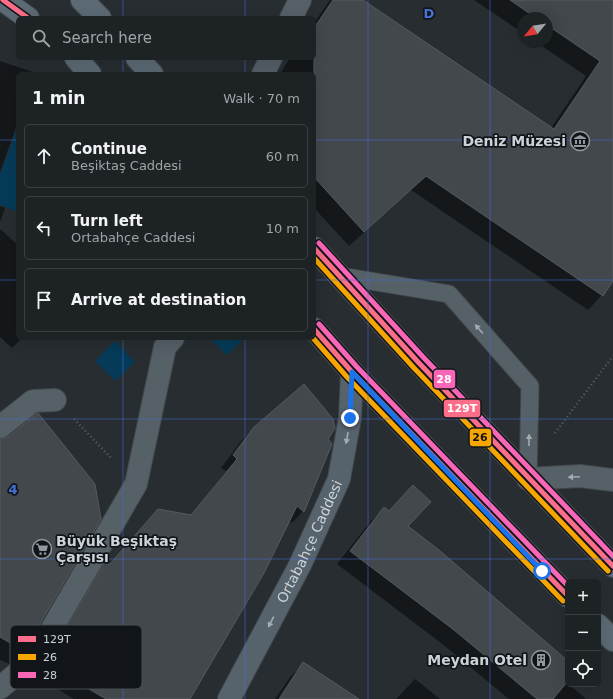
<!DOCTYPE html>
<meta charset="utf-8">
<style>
body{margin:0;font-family:"DejaVu Sans",sans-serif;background:#2a2f32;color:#f1f3f6}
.controls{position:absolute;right:12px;bottom:12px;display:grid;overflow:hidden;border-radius:6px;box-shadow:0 4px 16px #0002}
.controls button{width:36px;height:36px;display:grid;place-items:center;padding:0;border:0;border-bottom:1px solid #3b3f42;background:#1d2225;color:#f1f3f6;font:20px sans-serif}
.compass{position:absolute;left:517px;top:12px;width:36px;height:36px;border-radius:50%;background:#1d2225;box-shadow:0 4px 16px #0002;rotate:240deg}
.stop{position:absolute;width:12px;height:12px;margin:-9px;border:3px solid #1a73e8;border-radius:50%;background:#fff}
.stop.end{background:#1a73e8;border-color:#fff;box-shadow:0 1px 4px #0008}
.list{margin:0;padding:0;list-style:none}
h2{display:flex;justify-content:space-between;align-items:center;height:52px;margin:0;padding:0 16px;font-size:17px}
h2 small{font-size:13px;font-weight:400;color:#a0a4a7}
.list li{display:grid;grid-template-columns:26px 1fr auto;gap:12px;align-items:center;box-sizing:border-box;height:64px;margin:0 8px 8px;padding:0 8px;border:1px solid #3b3f42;border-radius:6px}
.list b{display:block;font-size:15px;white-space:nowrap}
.list p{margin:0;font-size:13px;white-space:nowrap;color:#a0a4a7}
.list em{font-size:13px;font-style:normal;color:#a0a4a7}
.icon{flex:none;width:22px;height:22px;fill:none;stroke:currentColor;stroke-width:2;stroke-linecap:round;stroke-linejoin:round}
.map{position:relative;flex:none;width:613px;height:699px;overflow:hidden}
.search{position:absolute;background:#1d2225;box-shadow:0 4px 16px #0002;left:16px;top:16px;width:300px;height:44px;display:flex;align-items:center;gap:10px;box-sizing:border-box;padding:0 14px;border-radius:6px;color:#a0a4a7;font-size:15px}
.panel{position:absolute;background:#1d2225;box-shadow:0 4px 16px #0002;left:16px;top:72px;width:300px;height:268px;border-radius:6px}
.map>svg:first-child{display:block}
</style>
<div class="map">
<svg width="613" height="699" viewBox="0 0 613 699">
<rect width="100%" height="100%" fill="#272d31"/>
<g fill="#053b58">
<path d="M18 125V212L0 205V175Z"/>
<path d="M209 338H244L227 355Z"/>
<path d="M115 341 135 362 115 381 95 361Z"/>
</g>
<g fill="#0007">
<path d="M330 0H361L551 128 586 76 536 42H547V18H523V33L474 0H613V279L602 295 588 310 411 190 349 246 314 208V74H280L290 58H314V23Z"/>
<path d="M0 61 36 73 18 74V122L0 172Z"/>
<path d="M0 206 5 208 0 222Z"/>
<path d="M0 229 18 245V338H22L12 348 0 337Z"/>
<path d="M254 428 327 439 303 511 292 523 288 520 189 699H74L35 676 96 571 107 560 108 566 159 510 190 516 226 471 221 468 242 440Z"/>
<path d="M0 440 24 649 10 664 0 660Z"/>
<path d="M384 509 568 662V679L566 682 586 699H509L441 643 337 564 371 521Z"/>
<path d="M304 663 357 699H275L291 676Z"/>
<path d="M415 679 440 699H396Z"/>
</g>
<g fill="#43484c" stroke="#555a5e">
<path d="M333 0H363L554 129 600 61 547 25V18H536L510 0H613V281L603 296 426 176 364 232 314 177V28Z"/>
<path d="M304 384 333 419 335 428 328 439 332 444 304 512 297 506 264 573 190 699H106L46 664 107 558 109 565 158 509 191 515 237 459 233 455 254 427Z"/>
<path d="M38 413 95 484 101 519 24 651 0 637V439L8 437Z"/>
<path d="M413 485 431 502 408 526 439 550 568 661V681L553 699H537L454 630 350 551 384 507 389 511Z"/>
<path d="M303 662 359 699H279Z"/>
</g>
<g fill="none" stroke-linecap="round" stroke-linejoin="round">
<g stroke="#42484b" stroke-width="19">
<path id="lane" d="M340 276 449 294 530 386 528 479"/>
</g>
<g stroke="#42484b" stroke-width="24">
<g id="street">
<path d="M291 18 300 0"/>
<path d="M263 74 271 58"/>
<path d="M0 427 33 401 55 400"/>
<path d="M528 479 580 476 613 480"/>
<path d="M0 688 35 658 136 484 165 347 173 338"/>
</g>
</g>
<g stroke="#42484b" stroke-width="24">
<g id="secondary">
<path id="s1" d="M229 699 300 565 339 479 350 418 352 372"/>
</g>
</g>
<g stroke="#42484b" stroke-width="24">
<g id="primary">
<path d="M3 0 28 18"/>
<path d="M82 0 100 18"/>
<path d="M76 58 90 74"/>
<path d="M137 58 152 74"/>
<path d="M314 248 419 363 613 566"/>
<path d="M314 329 352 372 568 596"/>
<path d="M598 625 613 640"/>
</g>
</g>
<g stroke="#596167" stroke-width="2.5" stroke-dasharray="1 3" stroke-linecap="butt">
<path d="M74 419 112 459"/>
<path d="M555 433 613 356"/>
</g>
<use href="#lane" stroke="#556067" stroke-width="17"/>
<use href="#street" stroke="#556067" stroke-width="22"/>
<use href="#secondary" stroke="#57636c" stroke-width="22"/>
<use href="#primary" stroke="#5b6a75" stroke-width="22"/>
<g stroke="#111519" stroke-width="8">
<g id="bus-1">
<path d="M3 0 28 18"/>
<path d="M314 248 419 363 613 566"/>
<path d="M314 329 352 372 568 596"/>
</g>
</g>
<g stroke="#111519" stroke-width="8">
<g id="bus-2">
<path d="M314 258 414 368 608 571"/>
<path d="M313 338 347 377 563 601"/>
</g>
</g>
<g stroke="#111519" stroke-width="8">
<g id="bus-3">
<path d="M319 243 424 358 613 556"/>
<path d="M319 324 357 367 568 586"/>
</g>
</g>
<use href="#bus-1" stroke="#fb6d88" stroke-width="5"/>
<use href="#bus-2" stroke="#f7a600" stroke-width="5"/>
<use href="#bus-3" stroke="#fa66b7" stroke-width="5"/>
</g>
<defs><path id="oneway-solid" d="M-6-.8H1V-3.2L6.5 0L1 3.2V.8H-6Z"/></defs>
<g fill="#a2abb0">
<use href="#oneway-solid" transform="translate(479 329) rotate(-131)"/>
<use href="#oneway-solid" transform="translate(529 440) rotate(-89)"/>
<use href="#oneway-solid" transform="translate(574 477) rotate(178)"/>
</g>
<g fill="#a3acb2">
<use href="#oneway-solid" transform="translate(347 438) rotate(100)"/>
<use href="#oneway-solid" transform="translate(271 622) rotate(117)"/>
</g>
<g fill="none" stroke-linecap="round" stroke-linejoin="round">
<path stroke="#1a73e8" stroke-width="5" d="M350 418 352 372 542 571"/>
</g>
<path fill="none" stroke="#496fd8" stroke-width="1" stroke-opacity="0.55" d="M123 0V18M245 0V18M368 0V699M490 0V699M123 58V74M245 58V74M0 140H18M314 140H613M0 280H18M314 280H613M123 338V699M245 338V699M0 419H613M0 559H613"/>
<defs>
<g id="museum-ring" transform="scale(1)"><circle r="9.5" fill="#111519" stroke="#92999e" stroke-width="1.5"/><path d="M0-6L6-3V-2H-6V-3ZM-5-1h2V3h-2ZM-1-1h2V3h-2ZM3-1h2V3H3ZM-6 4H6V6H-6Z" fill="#92999e"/></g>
<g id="supermarket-ring" transform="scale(1)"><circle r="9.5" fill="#111519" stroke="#92999e" stroke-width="1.5"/><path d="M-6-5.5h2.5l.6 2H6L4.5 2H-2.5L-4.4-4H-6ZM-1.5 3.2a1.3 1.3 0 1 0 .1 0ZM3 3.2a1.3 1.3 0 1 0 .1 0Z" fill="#92999e"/></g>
<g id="building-ring" transform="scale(1)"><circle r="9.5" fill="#111519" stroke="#92999e" stroke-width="1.5"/><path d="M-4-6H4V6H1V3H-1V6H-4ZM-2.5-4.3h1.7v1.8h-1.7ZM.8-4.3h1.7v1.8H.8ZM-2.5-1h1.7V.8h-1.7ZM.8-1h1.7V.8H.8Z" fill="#92999e"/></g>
</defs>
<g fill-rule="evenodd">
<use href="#museum-ring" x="580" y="141"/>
<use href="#supermarket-ring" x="42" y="549"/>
<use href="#building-ring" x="541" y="660"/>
</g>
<g text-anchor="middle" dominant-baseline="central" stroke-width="3.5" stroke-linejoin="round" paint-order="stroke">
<g font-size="14" font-weight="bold" fill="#ccd3d8" stroke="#111519" text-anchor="end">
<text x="566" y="141">Deniz Müzesi</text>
<text x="56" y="541" text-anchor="start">Büyük Beşiktaş<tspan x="56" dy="16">Çarşısı</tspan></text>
<text x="527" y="660">Meydan Otel</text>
</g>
<g font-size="14" fill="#ccd3d8" stroke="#111519">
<text stroke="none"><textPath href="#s1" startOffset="177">Ortabahçe Caddesi</textPath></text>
</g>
</g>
<rect x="10" y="625" width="132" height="64" rx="6" fill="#111519" stroke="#494e52" stroke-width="1"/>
<rect x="18" y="636" width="18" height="6" fill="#fb6d88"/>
<rect x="18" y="654" width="18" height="6" fill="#f7a600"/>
<rect x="18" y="672" width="18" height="6" fill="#fa66b7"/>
<g font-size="11" fill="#ccd3d8">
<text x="43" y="643">129T</text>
<text x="43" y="661">26</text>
<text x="43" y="679">28</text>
</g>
<g font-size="13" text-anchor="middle" font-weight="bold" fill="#496fd8" stroke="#111519" stroke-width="3.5" stroke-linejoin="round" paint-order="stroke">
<text x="429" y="18">D</text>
<text x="13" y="494">4</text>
</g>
<g stroke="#111519" stroke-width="1.5">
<rect x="433" y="369" width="23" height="20" rx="4" fill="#fa66b7"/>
<rect x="443" y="399" width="38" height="19" rx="4" fill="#fb6d88"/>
<rect x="469" y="428" width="23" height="19" rx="4" fill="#f7a600"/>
</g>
<g font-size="11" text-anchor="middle" font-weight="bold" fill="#fff">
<text x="444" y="383">28</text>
<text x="462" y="412">129T</text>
</g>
<g font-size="11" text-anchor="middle" font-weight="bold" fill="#111">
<text x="480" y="441">26</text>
</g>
</svg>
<div class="controls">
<button>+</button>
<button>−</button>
<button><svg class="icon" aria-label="locate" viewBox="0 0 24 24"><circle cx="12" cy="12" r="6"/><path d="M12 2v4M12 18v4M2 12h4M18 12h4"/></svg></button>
</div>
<svg class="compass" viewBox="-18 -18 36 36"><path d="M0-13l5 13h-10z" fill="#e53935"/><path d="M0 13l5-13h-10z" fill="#a0a4a7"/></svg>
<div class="stop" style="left:542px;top:571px"></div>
<div class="stop end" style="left:350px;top:418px"></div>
<div class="search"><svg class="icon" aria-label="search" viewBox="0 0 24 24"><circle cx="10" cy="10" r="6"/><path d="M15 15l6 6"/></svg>Search here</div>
<section class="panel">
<h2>1 min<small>Walk · 70 m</small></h2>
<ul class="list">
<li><svg class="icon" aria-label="ahead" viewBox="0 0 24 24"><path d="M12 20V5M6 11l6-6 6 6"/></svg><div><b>Continue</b><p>Beşiktaş Caddesi</p></div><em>60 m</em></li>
<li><svg class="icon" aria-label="left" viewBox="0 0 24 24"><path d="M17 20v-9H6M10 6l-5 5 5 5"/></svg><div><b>Turn left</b><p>Ortabahçe Caddesi</p></div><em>10 m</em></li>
<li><svg class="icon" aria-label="arrive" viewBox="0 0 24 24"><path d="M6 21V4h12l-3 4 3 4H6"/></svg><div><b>Arrive at destination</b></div></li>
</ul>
</section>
</div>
